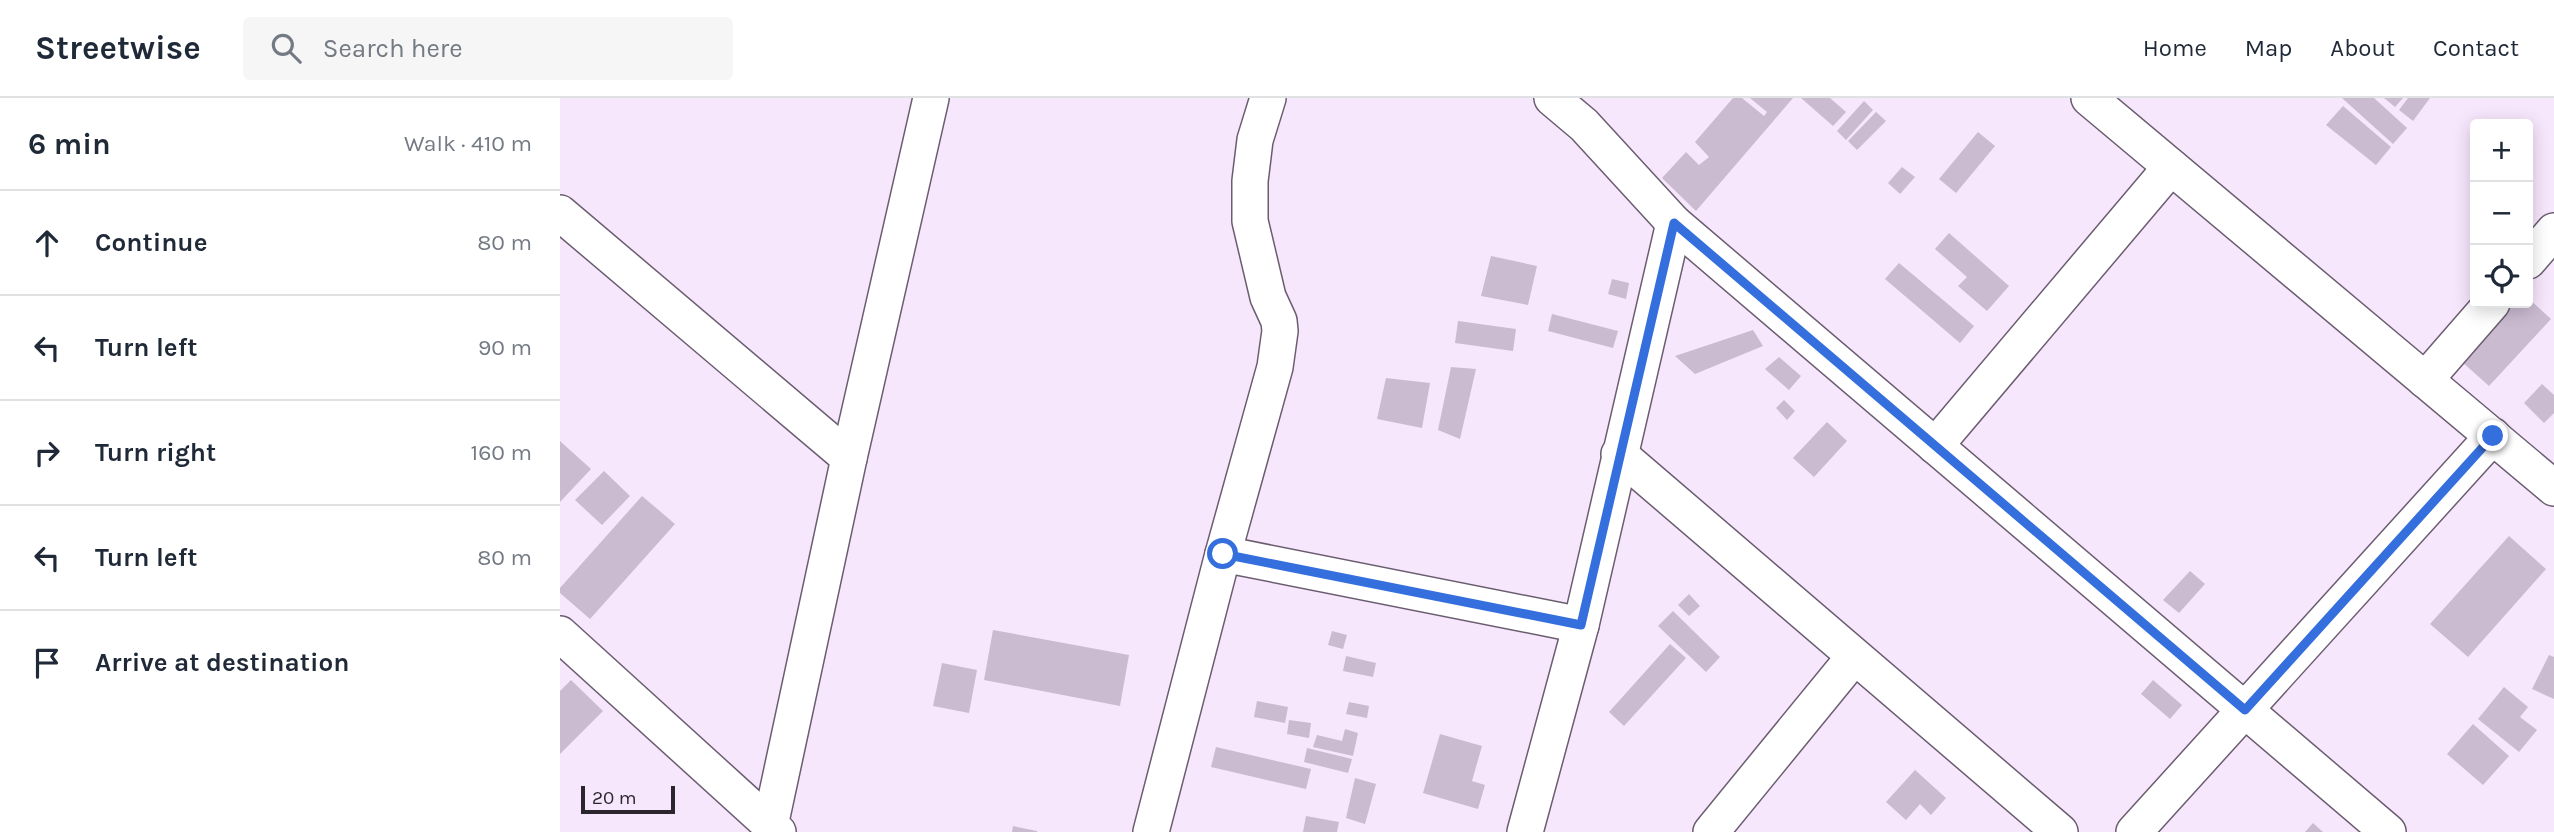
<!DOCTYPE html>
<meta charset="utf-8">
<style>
body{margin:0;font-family:Karla,sans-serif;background:#f6f6f7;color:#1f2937}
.controls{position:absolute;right:21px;top:21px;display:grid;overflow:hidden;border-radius:7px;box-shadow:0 4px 18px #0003}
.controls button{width:63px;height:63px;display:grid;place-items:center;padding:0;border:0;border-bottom:2px solid #e0e1e3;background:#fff;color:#1f2937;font:35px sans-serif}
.scale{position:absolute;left:21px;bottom:18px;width:94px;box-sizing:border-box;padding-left:7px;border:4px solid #2b252d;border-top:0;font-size:19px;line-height:24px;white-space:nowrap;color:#2b252d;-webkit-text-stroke:5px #f7e7fd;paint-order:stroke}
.stop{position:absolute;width:21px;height:21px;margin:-16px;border:5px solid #346fdd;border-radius:50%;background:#fff}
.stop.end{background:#346fdd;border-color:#fff;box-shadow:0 2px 7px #0008}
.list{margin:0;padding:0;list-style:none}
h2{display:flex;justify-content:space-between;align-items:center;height:91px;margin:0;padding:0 28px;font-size:30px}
h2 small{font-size:23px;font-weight:400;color:#747a83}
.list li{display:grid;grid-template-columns:46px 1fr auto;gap:21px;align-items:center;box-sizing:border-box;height:105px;padding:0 28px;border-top:2px solid #e0e1e3}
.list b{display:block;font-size:26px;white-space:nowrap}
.list em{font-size:23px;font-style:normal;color:#747a83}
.icon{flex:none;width:38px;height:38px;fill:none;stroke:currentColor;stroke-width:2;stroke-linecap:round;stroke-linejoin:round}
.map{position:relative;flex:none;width:1994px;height:734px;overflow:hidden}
header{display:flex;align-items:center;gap:42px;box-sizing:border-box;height:98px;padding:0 35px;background:#fff;border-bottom:2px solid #e0e1e3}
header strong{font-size:33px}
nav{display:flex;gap:38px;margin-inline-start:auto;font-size:24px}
.search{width:490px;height:63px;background:#f6f6f7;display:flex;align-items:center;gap:18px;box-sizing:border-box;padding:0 24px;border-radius:7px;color:#747a83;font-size:26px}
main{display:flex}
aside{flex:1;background:#fff}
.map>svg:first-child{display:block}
</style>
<header>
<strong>Streetwise</strong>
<div class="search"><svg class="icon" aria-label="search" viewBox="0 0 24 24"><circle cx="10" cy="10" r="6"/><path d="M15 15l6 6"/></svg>Search here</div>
<nav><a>Home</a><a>Map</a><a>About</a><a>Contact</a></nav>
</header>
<main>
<aside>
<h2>6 min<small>Walk · 410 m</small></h2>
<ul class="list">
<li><svg class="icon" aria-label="ahead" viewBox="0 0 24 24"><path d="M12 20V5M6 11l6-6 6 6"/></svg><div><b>Continue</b></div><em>80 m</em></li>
<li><svg class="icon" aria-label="left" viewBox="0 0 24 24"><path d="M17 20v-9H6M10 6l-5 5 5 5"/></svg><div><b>Turn left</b></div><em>90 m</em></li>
<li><svg class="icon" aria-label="right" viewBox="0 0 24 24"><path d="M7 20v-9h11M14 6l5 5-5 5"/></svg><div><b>Turn right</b></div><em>160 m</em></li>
<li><svg class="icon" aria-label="left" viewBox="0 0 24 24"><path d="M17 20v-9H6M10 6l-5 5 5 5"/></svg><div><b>Turn left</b></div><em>80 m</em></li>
<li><svg class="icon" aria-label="arrive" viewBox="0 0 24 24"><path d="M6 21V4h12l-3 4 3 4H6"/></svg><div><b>Arrive at destination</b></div></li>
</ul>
</aside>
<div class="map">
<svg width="1994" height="734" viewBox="0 0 1994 734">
<rect width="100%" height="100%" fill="#f7e7fd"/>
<g fill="#cbbbd1">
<path d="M1173 0H1182L1204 18 1207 14 1190 0H1233L1136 113 1102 80 1126 54 1139 67 1149 59 1135 44Z"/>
<path d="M1241 0H1270L1286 14 1273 28Z"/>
<path d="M1782 0H1814L1847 30 1833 46Z"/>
<path d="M1824 0H1843L1835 9Z"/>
<path d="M1848 0H1870L1853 23 1839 12Z"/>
<path d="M1304 3 1313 12 1286 42 1277 33Z"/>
<path d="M1783 8 1831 49 1816 67 1766 27Z"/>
<path d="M1316 14 1326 23 1297 52 1288 43Z"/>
<path d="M1418 34 1435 48 1396 95 1379 81Z"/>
<path d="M1342 69 1355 79 1340 96 1328 85Z"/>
<path d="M1389 135 1449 188 1427 213 1398 188 1407 179 1375 151Z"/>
<path d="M931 158 977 168 968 207 921 198Z"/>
<path d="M1339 165 1414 228 1400 245 1325 181Z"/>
<path d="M1052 181 1069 185 1066 201 1048 196Z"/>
<path d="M1968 200 1991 221 1929 288 1901 263 1954 205H1968Z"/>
<path d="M992 216 1058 233 1053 250 988 233Z"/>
<path d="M898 223 956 231 953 253 895 245Z"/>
<path d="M1193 232 1203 248 1135 276 1115 258Z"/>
<path d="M1219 259 1241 278 1229 292 1205 271Z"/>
<path d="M891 269 916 271 900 341 878 332Z"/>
<path d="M826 280 870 285 862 330 817 321Z"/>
<path d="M1982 286 1994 297V315L1984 325 1964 305Z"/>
<path d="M1224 302 1235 313 1227 322 1216 310Z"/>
<path d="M1267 324 1287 343 1254 379 1233 360Z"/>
<path d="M0 343 31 371 0 404Z"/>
<path d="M44 373 70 398 42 427 15 402Z"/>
<path d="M82 398 115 426 30 521 0 495V490Z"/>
<path d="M1949 438 1986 471 1908 559 1870 526Z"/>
<path d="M1630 473 1645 486 1619 515 1603 502Z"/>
<path d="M1129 496 1140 508 1129 518 1118 507Z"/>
<path d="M1113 513 1160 559 1146 574 1098 528Z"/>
<path d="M433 532 569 557 560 608 424 582Z"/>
<path d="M772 533 787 537 783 551 768 547Z"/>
<path d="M1110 546 1126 560 1064 628 1049 614Z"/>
<path d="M1989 557 1994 559V601L1972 591Z"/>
<path d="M786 558 816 565 813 579 783 573Z"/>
<path d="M382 565 417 572 409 615 373 608Z"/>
<path d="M11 582 43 613 0 656V593Z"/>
<path d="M1593 582 1622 607 1610 621 1581 596Z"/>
<path d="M1944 589 1968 609 1960 619 1977 632 1959 654 1918 621Z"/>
<path d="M697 603 728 609 725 625 694 619Z"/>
<path d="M789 604 809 608 807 620 786 616Z"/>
<path d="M729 622 751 625 749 640 727 636Z"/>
<path d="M1913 626 1949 658 1923 687 1887 656Z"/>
<path d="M785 631 798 635 793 658 753 649 757 637 782 643Z"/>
<path d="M880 636 922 648 912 683 925 687 918 711 863 695Z"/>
<path d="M656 649 751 671 746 691 651 669Z"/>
<path d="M747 650 792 661 788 675 744 664Z"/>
<path d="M1355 672 1386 700 1371 717 1360 706 1346 722 1326 704Z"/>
<path d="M795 680 816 686 805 726 786 720Z"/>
<path d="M746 718 779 724 777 734H743Z"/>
<path d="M1753 725 1763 734H1745Z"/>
<path d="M453 728 477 733V734H452Z"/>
</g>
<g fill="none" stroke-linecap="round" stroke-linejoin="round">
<g stroke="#6b5d70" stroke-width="38">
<g id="minor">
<path d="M992 0 1024 27 1114 125 1828 734"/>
<path d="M1529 0 1994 390"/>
<path d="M0 115 289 360"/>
<path d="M1968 163 1994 133"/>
<path d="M1865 282 1932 205"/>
<path d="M1375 348 1611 69"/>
<path d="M1059 356 1500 734"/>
<path d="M663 456 1021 527"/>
<path d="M0 536 218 734"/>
<path d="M210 728 289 360 371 0"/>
<path d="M591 734 663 456 715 269 720 233 719 223 708 199 690 123V83L695 42 708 0"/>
<path d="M965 734 1021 527 1114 125"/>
<path d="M1151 734 1294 559"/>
<path d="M1574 734 1933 338"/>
</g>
</g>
<use href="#minor" stroke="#fff" stroke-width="35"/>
</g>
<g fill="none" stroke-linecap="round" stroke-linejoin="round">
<path stroke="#346fdd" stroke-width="9" d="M663 456 1021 527 1114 125 1685 612 1933 338"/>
</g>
</svg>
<div class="controls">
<button>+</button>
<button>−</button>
<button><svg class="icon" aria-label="locate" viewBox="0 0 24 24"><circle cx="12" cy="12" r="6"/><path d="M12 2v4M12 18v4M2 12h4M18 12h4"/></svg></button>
</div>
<div class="scale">20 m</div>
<div class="stop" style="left:663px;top:456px"></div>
<div class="stop end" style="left:1933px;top:338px"></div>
</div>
</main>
